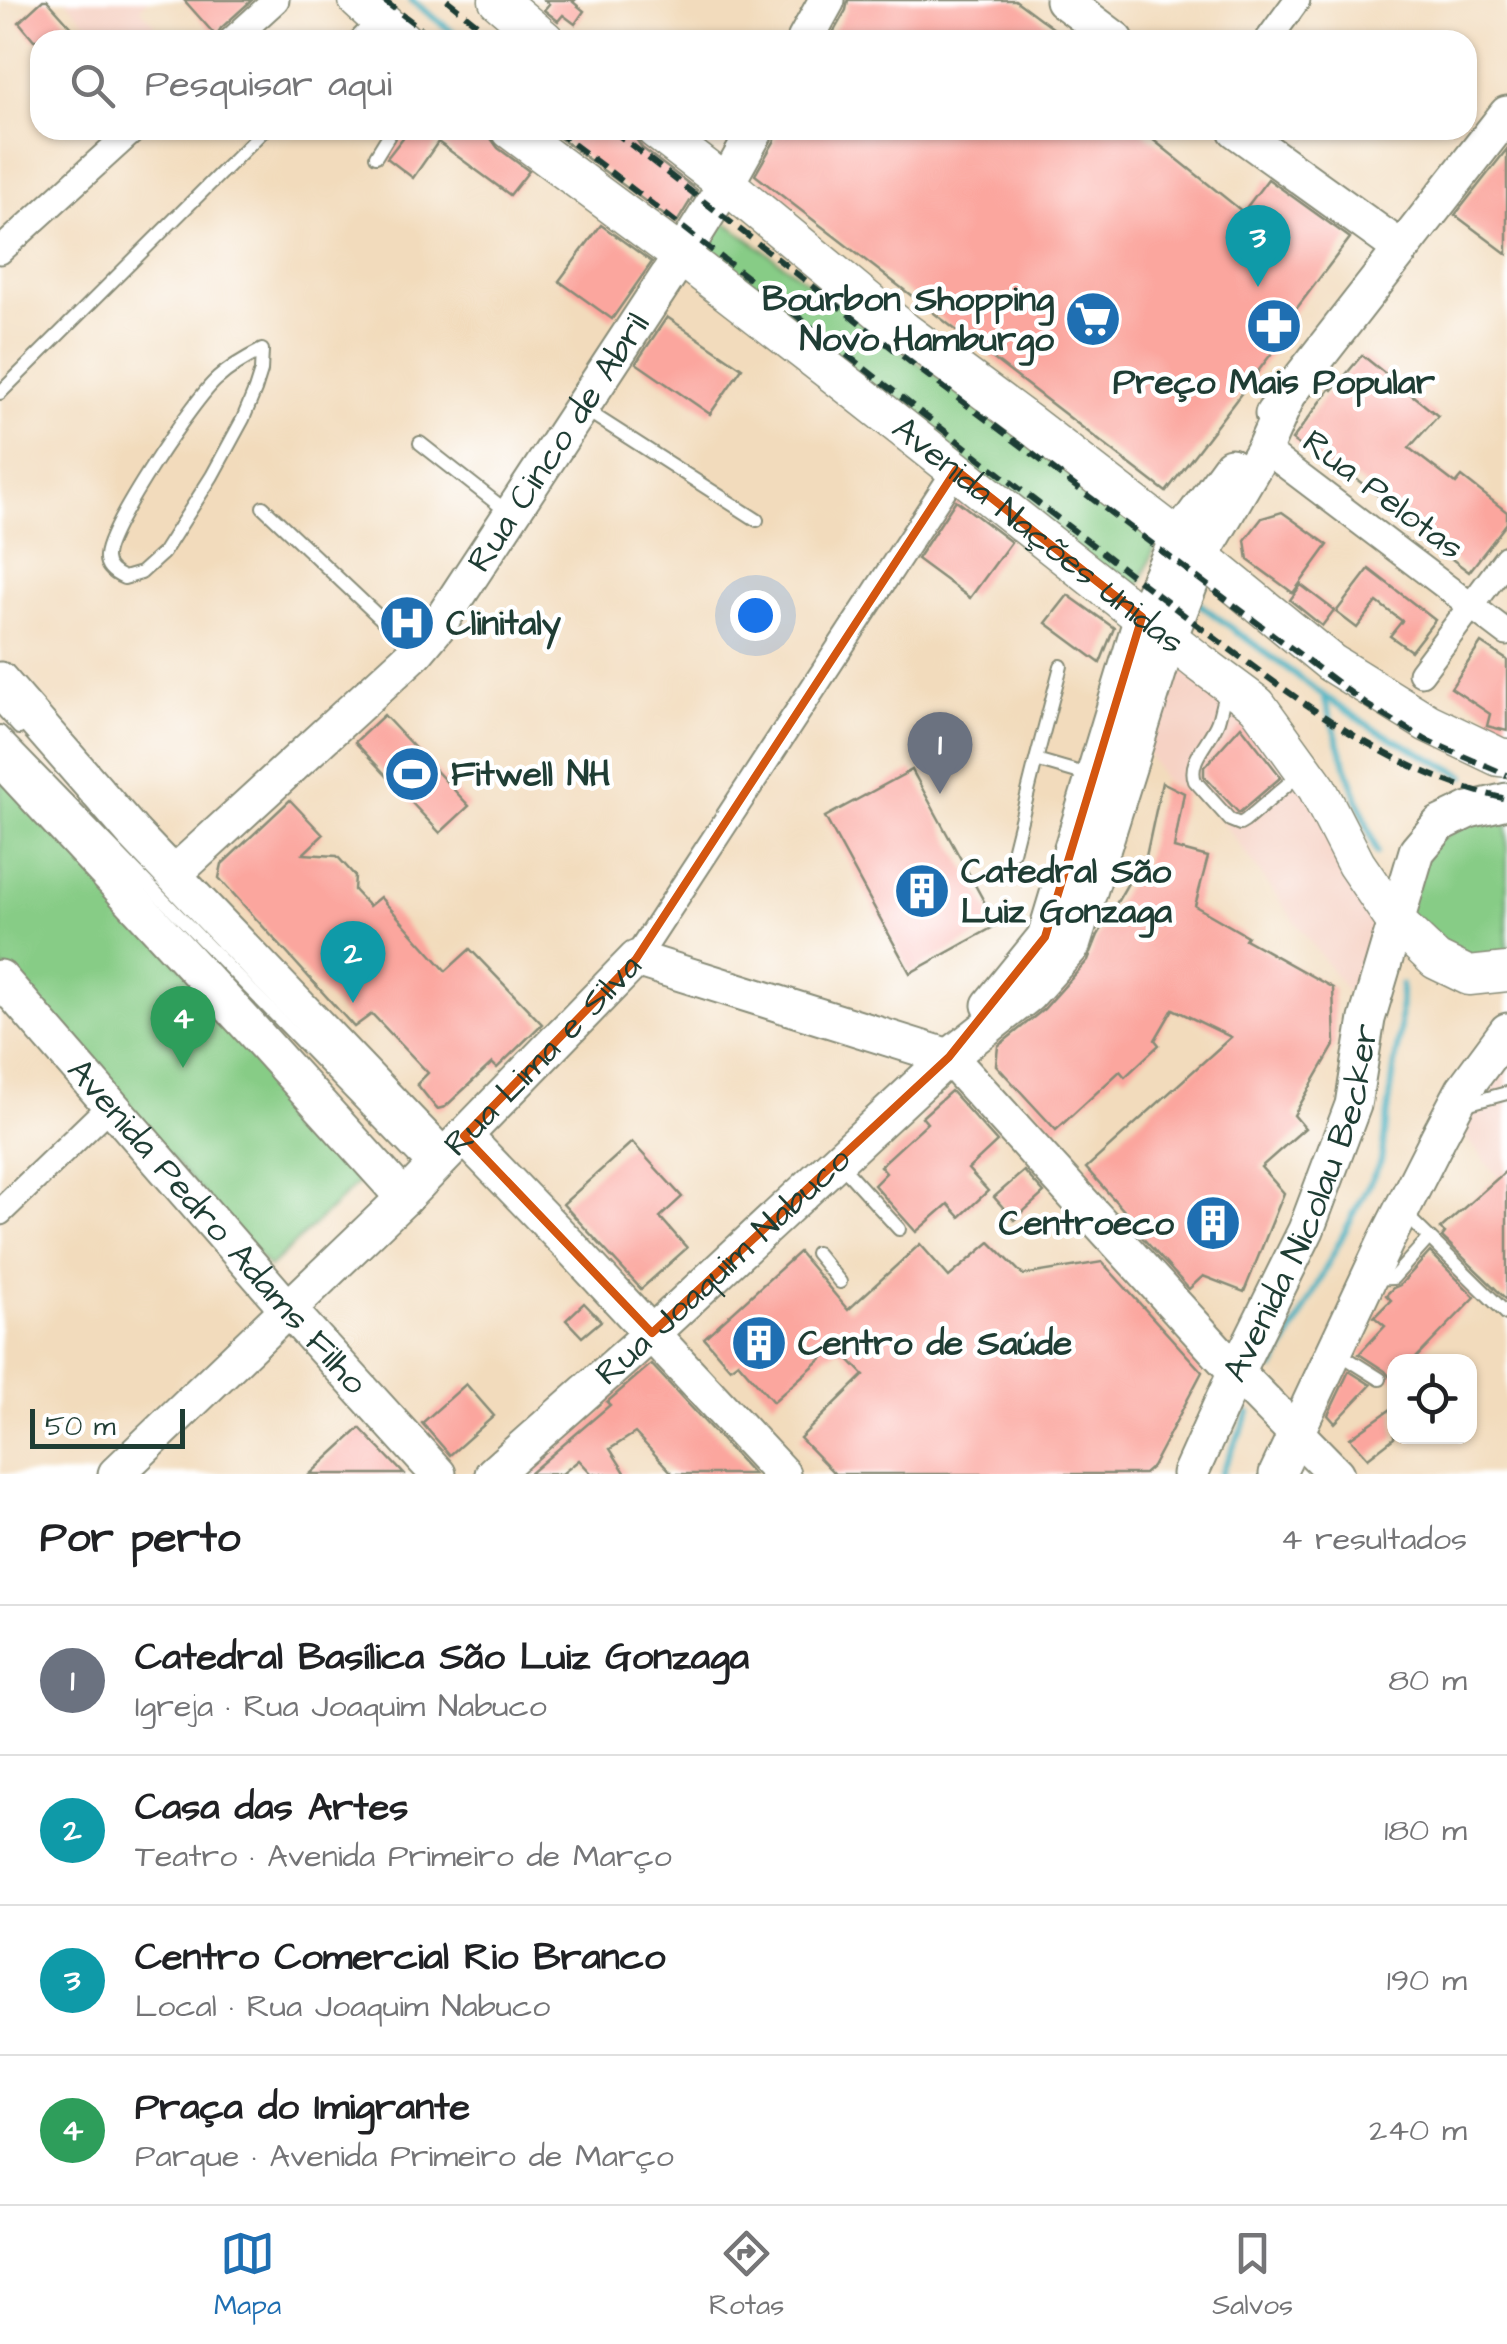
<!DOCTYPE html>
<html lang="pt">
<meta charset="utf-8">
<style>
body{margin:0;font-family:"Architects Daughter",sans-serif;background:#f2f2f2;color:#202124}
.controls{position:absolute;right:30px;bottom:30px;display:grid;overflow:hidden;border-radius:20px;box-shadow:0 2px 8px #0004}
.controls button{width:90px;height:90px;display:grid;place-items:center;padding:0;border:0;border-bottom:2px solid #e0e0e0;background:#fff;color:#202124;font:50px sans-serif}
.scale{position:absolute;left:30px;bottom:25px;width:155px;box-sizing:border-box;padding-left:10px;border:5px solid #1f3d34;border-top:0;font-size:28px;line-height:35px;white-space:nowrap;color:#1f3d34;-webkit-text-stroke:8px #fff;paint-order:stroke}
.you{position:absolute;left:755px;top:615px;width:35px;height:35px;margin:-25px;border:8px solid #fff;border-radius:50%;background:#1a73e8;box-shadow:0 0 0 15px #1a73e833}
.badge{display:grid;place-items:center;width:65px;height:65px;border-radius:50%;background:#1f6fb2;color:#fff;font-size:32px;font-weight:700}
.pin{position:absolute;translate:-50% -82px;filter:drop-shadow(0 2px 5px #0008)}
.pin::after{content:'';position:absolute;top:52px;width:35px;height:30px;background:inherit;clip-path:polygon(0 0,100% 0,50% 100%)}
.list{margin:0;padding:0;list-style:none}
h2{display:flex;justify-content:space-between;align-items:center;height:130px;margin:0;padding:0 40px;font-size:42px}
h2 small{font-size:32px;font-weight:400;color:#757577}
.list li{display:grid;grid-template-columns:65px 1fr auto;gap:30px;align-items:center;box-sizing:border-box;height:150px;padding:0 40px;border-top:2px solid #e0e0e0}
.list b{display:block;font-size:38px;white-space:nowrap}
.list p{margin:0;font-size:32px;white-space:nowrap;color:#757577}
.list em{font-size:32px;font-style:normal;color:#757577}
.icon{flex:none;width:55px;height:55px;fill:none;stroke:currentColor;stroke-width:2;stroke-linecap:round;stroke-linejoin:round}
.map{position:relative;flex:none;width:1507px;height:1474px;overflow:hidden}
.search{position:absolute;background:#fff;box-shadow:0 2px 8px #0004;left:30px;right:30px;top:30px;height:110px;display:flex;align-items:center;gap:25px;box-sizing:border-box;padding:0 35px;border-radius:30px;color:#757577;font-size:38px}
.sheet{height:730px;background:#fff}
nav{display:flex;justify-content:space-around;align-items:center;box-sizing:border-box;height:140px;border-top:2px solid #e0e0e0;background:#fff;font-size:28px;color:#757577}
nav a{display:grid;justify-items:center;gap:5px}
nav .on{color:#1f6fb2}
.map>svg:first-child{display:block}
</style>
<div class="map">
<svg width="1507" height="1474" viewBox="0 0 1507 1474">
<rect width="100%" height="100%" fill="#fff"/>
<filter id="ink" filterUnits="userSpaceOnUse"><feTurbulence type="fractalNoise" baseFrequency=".01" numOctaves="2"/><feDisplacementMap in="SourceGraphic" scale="20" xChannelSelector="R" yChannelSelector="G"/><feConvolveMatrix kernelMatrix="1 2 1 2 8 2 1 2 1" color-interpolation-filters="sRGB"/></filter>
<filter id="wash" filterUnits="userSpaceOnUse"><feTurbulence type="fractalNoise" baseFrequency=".0048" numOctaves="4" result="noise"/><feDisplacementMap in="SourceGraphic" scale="40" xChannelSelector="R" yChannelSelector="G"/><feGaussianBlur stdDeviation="2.25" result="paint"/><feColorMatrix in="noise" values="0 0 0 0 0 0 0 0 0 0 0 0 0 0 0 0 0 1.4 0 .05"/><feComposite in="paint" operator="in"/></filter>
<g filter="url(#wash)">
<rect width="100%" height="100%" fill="#f2dbbc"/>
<g fill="#f6d2c4">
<path d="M66 0H148L140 8 155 24 137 40H101Z"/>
<path d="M1169 638 1257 705 1395 921 1367 1019 1213 809 1163 780 1138 735Z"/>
<path d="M1507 1064V1188L1460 1130Z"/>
</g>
<g fill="#87cc86" stroke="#53845d" stroke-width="2.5">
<path d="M710 211 1159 538 1134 598 689 246Z"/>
<path d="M0 768 369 1172 269 1268 0 965Z"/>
<path d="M1507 801V972L1469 976 1395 921 1417 851Z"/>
</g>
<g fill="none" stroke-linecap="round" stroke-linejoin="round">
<g stroke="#40aebd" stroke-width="6">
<path d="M411 0 463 40"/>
<path d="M1194 600 1323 695 1374 729 1465 776"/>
<path d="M1323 695 1343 757 1377 853"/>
<path d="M1274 1369 1381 1161 1400 1028 1401 985"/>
<path d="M1221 1474 1249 1413"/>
</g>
</g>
<g id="blocks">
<g fill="#fba69e">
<path d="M43 0H47L83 40H34L19 22Z"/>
<path d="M184 0H252L221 28 216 36Z"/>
<path d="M544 0H575L573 2 584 11 575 24 563 15 558 21 544 10 549 4Z"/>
<path d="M848 0H1015L1069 40H829L846 10Z"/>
<path d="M409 130H481L490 137 498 148 529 171 510 195 438 142 413 178 387 158Z"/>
<path d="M549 130H634L636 139 642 148 697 190 676 224Z"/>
<path d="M777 130H1141L1243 212 1268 179 1350 238 1272 341 1278 345 1166 492 755 175 775 140Z"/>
<path d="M1507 149V254L1455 215Z"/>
<path d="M601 225 652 262 612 319 559 281Z"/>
<path d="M667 317 742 368 710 414 636 363Z"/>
<path d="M1362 355 1438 416 1409 448 1456 484 1462 477 1507 512V523L1469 572 1419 534 1422 529 1351 475 1347 481 1292 440 1331 388 1333 390Z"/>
<path d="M956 500 1011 542 970 598 917 559Z"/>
<path d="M1282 512 1328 545 1293 593 1248 560 1245 540 1262 518Z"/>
<path d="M1369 569 1435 620 1411 651 1390 636 1402 621 1377 602 1357 628 1336 612Z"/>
<path d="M1301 585 1334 610 1322 626 1290 600Z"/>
<path d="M1068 595 1114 628 1100 663 1046 623Z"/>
<path d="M1481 643 1507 660V731L1487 726 1490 714 1451 688Z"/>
<path d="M384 715 469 806 440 833 355 742Z"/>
<path d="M1241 726 1281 777 1239 813 1204 776V767Z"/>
<path d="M912 770 997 925 910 973 825 817Z"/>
<path d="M1162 782 1184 793 1174 848 1208 857 1195 906 1247 936 1245 939 1333 988 1335 1044 1294 1115 1305 1128 1261 1167 1284 1193 1244 1292 1203 1276 1189 1289 1140 1235 1143 1232 1086 1168 1231 1037 1173 1009 1155 1040 1159 1045 1125 1077 1120 1071 1056 1130 996 1065 998 1046 1044 1009 1088 960 1098 935 1135 871 1142 875Z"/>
<path d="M290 800 323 835 303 854 337 856 355 876 354 890 369 906 380 897 446 971 470 949 542 1024 497 1068 492 1063 445 1107 437 1109 417 1084 428 1073 372 1014 354 1027 219 878 222 864Z"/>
<path d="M951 1091 997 1142 968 1169 988 1191 960 1217 948 1204 916 1232 874 1185 886 1173 880 1166 927 1123 922 1117Z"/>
<path d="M632 1142 682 1197 660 1217 687 1248 641 1289 563 1204Z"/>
<path d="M1507 1170V1300L1442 1237 1445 1233 1440 1229Z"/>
<path d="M1024 1171 1044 1193 1014 1220 994 1197Z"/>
<path d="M990 1242 1023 1275 1102 1262 1202 1372 1152 1467 1144 1474H835L800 1438 864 1375 838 1348 830 1355 828 1353 773 1402 738 1362 730 1368 704 1338 799 1252 848 1310 920 1244 949 1277Z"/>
<path d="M1430 1252 1475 1297 1412 1362H1394V1382L1385 1371 1359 1354 1385 1326 1374 1317 1391 1300 1386 1295 1393 1288 1400 1285Z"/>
<path d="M584 1303 601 1321 582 1337 566 1320Z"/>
<path d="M651 1364 753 1474H673L635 1433 610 1449 626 1474H592L579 1460 562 1474H529L610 1405 607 1402Z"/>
<path d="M1349 1371 1371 1385 1335 1423 1328 1415Z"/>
<path d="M466 1384 494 1416 450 1455 422 1423Z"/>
<path d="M1394 1407V1438L1368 1458 1350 1438Z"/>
<path d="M360 1428 404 1474H310Z"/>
</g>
</g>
</g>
<g filter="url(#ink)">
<use href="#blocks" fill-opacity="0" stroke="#888c78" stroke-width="2.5"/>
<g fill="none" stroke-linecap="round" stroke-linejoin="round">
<g stroke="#888c78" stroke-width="16">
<g id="lane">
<path d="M354 40 375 19"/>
<path d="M376 156 392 130"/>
<path d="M262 350 261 371 255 390 243 419 212 476 163 553 141 573 124 578C115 574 105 568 106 556 108 527 193 400 217 379 230 367 246 358 262 350Z"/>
<path d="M0 393 264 130"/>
<path d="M584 409 757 520"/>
<path d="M420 443 509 513"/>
<path d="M263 507 414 650"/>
<path d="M1226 689C1223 700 1221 711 1218 721 1211 741 1187 760 1195 781L1230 820 1240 824 1245 821 1302 772"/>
<path d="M0 707 19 728"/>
<path d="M0 732 427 1171"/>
<path d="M1036 760 1061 666"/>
<path d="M1013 852 1036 760 1091 776"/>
<path d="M1462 1105 1507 1093"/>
<path d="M839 1163 899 1229"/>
<path d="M1403 1212 1507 1314"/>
<path d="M816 1253 840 1282"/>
<path d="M1370 1279 1393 1278 1429 1238"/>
<path d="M1337 1352 1380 1379"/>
</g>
</g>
<g stroke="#888c78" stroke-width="29">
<g id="street">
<path d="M232 40 276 0"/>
<path d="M1268 40 1297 0"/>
<path d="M0 251 133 130"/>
<path d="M1264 449 1507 633"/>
<path d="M1421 673 1507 558"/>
<path d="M636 959 956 470"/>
<path d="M0 1212 110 1106"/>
</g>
</g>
<g stroke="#888c78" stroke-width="39">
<g id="secondary">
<path d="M1063 0 1116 40"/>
<path d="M805 40 827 0"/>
<path d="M1236 130 1400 248"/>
<path d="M1273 414 1507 114"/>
<path d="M0 680 134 834 443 1157"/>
<path d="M0 758 244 1021 404 1198"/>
<path id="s1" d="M174 874 416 652 437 627 681 256 726 184 756 130"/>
<path id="s2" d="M0 978 288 1309 438 1474"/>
<path d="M990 1005 1045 937 1142 617 1178 538 1231 466"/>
<path d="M949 1057 1236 1372 1336 1474"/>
<path d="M464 1136 569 1245 782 1474"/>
<path id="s3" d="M116 1474 404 1198 636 959 949 1057"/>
<path id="s4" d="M493 1474 652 1333 949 1057 1028 995 1072 946 1169 638 1201 556 1264 449 1287 397"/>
<path id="s5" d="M1190 1474 1236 1372 1306 1230 1353 1105 1367 1019 1417 851 1440 824 1469 810 1507 801"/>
<path d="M1277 1474 1386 1241 1439 1136 1464 1089 1507 1031"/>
</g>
</g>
<g stroke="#888c78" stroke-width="41">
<g id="primary">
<path d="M358 0 402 40"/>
<path d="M498 0 545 40"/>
<path id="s6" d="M511 130 681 256 857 392 1199 662 1257 705 1317 788 1356 864 1395 921 1436 960 1469 976 1507 972"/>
<path d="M656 130 726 184 904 331 1031 425 1178 538 1331 663 1428 723 1499 757 1507 758"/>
</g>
</g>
<use href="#lane" stroke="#fff" stroke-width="12"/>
<use href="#street" stroke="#fff" stroke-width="25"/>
<use href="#secondary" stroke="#fff" stroke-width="35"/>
<use href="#primary" stroke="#fff" stroke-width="38"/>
<g stroke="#1f3d34" stroke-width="6" stroke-dasharray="15 8" stroke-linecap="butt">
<path d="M383 0 436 40"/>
<path d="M447 0 497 40"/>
<path d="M555 130C735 266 911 406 1090 543 1142 583 1194 623 1247 662 1328 722 1408 777 1507 799"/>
<path d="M612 130 923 372 1367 705 1426 740 1507 775"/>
</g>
</g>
</g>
<path fill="none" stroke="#d45610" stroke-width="8" stroke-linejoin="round" d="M956 470 1142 617 1045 937 949 1057 652 1333 464 1136 636 959Z"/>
<defs>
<g id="supermarket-disc" transform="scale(2.875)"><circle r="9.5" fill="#1f6fb2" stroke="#fff"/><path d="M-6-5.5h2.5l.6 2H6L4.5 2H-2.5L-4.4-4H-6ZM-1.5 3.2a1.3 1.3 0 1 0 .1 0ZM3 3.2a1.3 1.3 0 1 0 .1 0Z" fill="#fff"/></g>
<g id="pharmacy-disc" transform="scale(2.875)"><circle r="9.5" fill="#1f6fb2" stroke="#fff"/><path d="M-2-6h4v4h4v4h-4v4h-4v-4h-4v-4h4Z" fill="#fff"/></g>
<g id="hospital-disc" transform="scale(2.875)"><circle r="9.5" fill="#1f6fb2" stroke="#fff"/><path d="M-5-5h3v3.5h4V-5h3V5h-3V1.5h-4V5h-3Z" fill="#fff"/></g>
<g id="stadium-disc" transform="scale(2.875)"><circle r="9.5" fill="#1f6fb2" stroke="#fff"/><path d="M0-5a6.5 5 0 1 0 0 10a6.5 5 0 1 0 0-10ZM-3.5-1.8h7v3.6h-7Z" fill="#fff"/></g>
<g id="building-disc" transform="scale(2.875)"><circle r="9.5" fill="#1f6fb2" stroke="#fff"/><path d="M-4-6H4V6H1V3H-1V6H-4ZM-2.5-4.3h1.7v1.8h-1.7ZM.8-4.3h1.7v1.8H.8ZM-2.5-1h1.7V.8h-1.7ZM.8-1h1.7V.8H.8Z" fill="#fff"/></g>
</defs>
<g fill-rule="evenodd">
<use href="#supermarket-disc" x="1093" y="319"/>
<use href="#pharmacy-disc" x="1274" y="326"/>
<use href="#hospital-disc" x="407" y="623"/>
<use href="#stadium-disc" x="412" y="774"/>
<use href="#building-disc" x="922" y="891"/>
<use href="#building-disc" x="1213" y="1223"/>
<use href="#building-disc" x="759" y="1343"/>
</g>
<g text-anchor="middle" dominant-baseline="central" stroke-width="9" stroke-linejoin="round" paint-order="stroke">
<g font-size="35" font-weight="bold" fill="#1f3d34" stroke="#fff" text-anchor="start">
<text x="1054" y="299" text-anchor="end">Bourbon Shopping<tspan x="1054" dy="40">Novo Hamburgo</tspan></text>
<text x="1274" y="382" text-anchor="middle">Preço Mais Popular</text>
<text x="446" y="623">Clinitaly</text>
<text x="451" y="774">Fitwell NH</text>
<text x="961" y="871">Catedral São<tspan x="961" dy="40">Luiz Gonzaga</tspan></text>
<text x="1174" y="1223" text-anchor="end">Centroeco</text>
<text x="798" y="1343">Centro de Saúde</text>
</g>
<g font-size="35" fill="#1f3d34" stroke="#fff">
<text stroke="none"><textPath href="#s1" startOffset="582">Rua Cinco de Abril</textPath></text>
<text transform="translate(1383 495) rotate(37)">Rua Pelotas</text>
<text stroke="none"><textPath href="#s6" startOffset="665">Avenida Nações Unidas</textPath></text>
<text stroke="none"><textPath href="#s3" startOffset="598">Rua Lima e Silva</textPath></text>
<text stroke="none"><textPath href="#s5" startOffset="295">Avenida Nicolau Becker</textPath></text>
<text stroke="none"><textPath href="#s2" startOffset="330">Avenida Pedro Adams Filho</textPath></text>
<text stroke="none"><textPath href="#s4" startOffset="310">Rua Joaquim Nabuco</textPath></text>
</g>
</g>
</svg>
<div class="controls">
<button><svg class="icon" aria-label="locate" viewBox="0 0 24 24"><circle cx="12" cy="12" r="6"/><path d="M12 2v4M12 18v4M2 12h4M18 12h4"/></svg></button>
</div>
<div class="scale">50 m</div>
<div class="you"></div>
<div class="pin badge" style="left:940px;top:794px;background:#6b7280">1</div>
<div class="pin badge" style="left:353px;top:1003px;background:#0f9aa8">2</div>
<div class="pin badge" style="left:1258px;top:287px;background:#0f9aa8">3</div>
<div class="pin badge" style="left:183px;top:1068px;background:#2e9e5b">4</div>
<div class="search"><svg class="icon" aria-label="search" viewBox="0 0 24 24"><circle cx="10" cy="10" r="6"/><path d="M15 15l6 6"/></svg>Pesquisar aqui</div>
</div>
<section class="sheet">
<h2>Por perto<small>4 resultados</small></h2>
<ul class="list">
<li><span class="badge" style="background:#6b7280">1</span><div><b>Catedral Basílica São Luiz Gonzaga</b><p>Igreja · Rua Joaquim Nabuco</p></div><em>80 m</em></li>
<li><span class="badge" style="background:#0f9aa8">2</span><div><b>Casa das Artes</b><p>Teatro · Avenida Primeiro de Março</p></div><em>180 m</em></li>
<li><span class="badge" style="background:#0f9aa8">3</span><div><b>Centro Comercial Rio Branco</b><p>Local · Rua Joaquim Nabuco</p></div><em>190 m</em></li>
<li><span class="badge" style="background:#2e9e5b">4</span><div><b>Praça do Imigrante</b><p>Parque · Avenida Primeiro de Março</p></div><em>240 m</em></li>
</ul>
</section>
<nav>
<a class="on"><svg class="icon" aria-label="map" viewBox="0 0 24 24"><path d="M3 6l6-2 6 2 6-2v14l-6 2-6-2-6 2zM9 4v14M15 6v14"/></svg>Mapa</a>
<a><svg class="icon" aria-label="directions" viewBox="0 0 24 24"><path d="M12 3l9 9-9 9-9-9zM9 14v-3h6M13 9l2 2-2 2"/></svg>Rotas</a>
<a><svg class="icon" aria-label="saved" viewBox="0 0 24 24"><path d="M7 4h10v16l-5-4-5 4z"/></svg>Salvos</a>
</nav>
